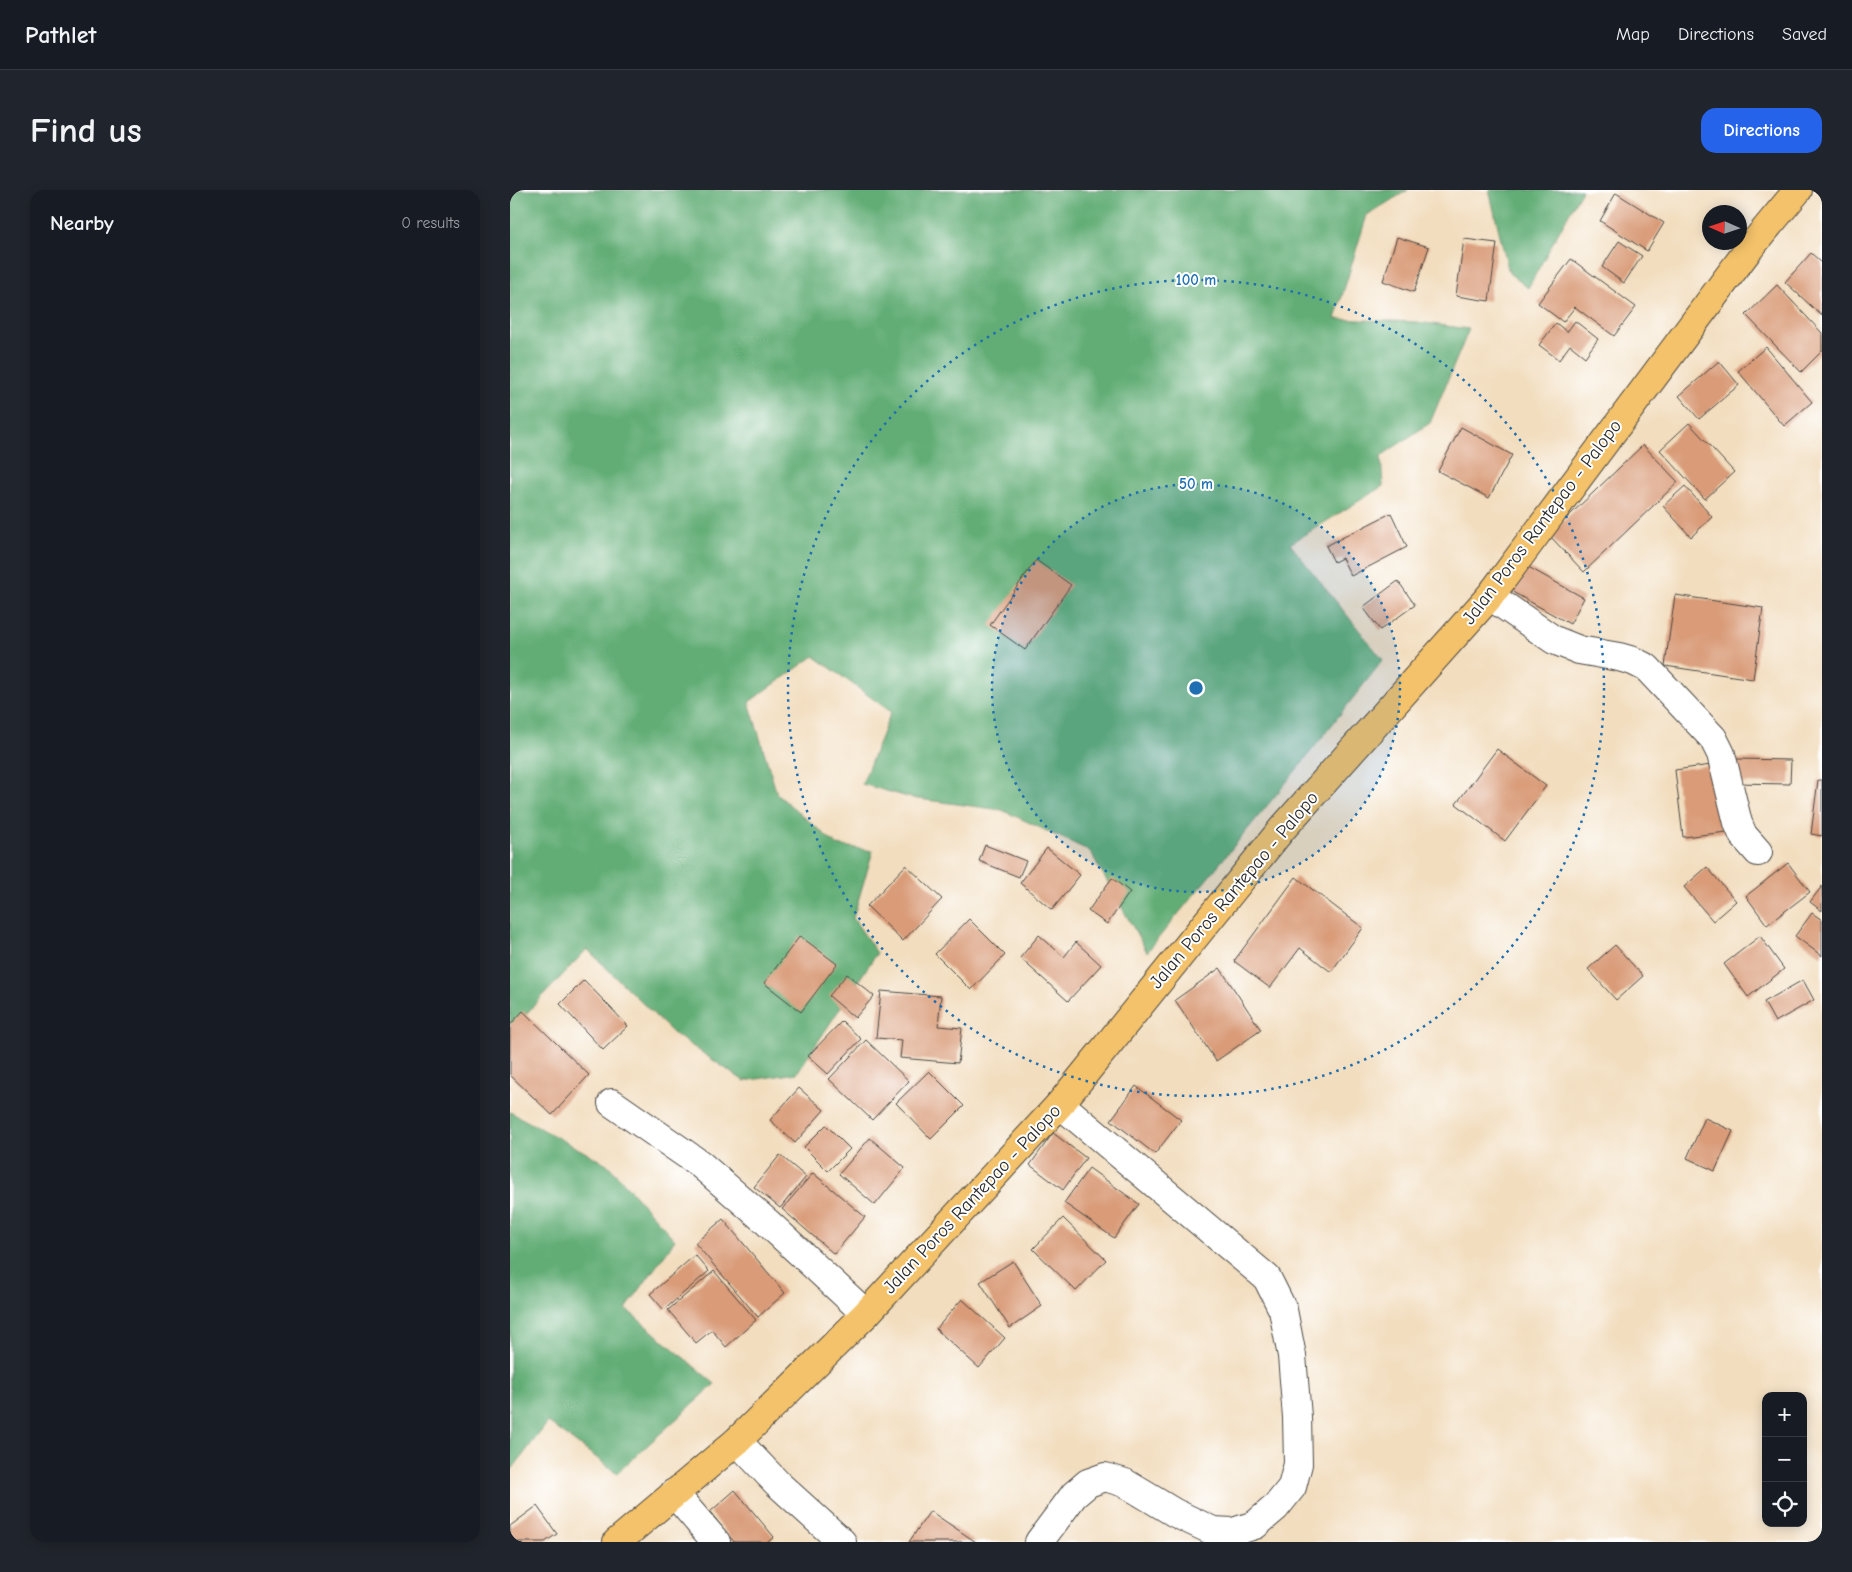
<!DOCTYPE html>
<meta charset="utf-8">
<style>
body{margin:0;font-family:"Comic Neue",sans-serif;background:#20242c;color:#f1f3f6}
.controls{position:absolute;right:15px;bottom:15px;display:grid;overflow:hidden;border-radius:10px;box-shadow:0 2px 12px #0003}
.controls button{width:45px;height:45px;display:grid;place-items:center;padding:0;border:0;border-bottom:1px solid #363941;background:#171b24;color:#f1f3f6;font:25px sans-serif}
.compass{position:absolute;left:1192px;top:15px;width:45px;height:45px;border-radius:50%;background:#171b24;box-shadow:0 2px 12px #0003;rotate:273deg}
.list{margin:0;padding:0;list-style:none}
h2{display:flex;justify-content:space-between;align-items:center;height:65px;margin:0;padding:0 20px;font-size:21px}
h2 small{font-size:16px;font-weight:400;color:#9ea1a6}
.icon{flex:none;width:28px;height:28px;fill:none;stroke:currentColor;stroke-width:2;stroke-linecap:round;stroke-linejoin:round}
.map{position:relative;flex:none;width:1312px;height:1352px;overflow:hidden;border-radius:15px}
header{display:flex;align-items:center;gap:30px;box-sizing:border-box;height:70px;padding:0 25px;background:#171b24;border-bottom:1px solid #363941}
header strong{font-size:24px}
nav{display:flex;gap:28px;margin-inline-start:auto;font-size:18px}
.intro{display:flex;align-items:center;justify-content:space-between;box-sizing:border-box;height:120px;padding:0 30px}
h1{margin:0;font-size:35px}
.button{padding:12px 22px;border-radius:15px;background:#2563eb;color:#fff;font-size:18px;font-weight:700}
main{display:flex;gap:30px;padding:0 30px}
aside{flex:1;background:#171b24;border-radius:15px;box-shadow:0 2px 12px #0003}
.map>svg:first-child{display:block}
</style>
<header>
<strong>Pathlet</strong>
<nav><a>Map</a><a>Directions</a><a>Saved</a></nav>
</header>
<div class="intro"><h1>Find us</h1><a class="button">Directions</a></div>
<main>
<aside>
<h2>Nearby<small>0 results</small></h2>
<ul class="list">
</ul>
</aside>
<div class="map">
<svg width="1312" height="1352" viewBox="0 0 1312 1352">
<rect width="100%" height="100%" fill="#fff"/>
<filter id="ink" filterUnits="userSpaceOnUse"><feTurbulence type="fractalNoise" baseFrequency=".02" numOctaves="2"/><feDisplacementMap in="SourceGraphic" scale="10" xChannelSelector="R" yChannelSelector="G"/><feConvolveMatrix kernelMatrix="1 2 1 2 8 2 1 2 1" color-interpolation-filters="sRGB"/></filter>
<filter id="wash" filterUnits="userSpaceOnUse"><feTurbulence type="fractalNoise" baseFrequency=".0096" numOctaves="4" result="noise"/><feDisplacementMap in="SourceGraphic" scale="20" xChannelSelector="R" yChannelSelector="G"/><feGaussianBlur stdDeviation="1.12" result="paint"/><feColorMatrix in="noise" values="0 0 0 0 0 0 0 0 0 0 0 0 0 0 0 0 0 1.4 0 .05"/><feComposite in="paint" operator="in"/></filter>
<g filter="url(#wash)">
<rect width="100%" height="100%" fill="#f2ddbe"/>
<g fill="#62ad76" stroke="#466c50">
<path d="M0 0H898L857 25 825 129 907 132 959 139 920 233 871 266 873 296 780 354 873 470 784 583 637 762 580 661 492 620 401 608 352 594 381 522 304 466 239 512 267 604 327 655 363 661 343 728 367 763 287 883 234 891 163 843 77 759 0 841Z"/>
<path d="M979 0H1072L1018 98 999 83Z"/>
<path d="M0 922 97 974 165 1050 116 1119 205 1194 107 1283 38 1232 0 1282Z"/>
</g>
<g id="blocks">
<g fill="#d99b78">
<path d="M1106 3 1154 33 1137 61 1090 31Z"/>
<path d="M887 47 919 57 904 102 873 91Z"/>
<path d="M954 49 987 53 979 111 946 106Z"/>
<path d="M1109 51 1132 66 1114 93 1092 77Z"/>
<path d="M1301 63 1312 73V126L1275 92Z"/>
<path d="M1061 69 1126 117 1104 146 1065 117 1053 132 1028 113Z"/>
<path d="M1267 95 1312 143V161L1291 182 1236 125Z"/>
<path d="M1065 131 1088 149 1075 167 1060 155 1049 170 1029 155 1046 133 1057 142Z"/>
<path d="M1256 157 1302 212 1274 236 1228 181Z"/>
<path d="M1209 171 1229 195 1189 229 1169 206Z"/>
<path d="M1179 233 1224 282 1195 309 1150 260Z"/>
<path d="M951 237 1002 265 979 308 928 281Z"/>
<path d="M1133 255 1168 292 1074 382 1039 345Z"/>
<path d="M1175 296 1202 327 1181 347 1153 316Z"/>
<path d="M881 323 897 357 841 386 832 368 824 372 816 356Z"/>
<path d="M526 370 561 395 515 460 480 435Z"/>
<path d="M1013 374 1074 408 1060 434 999 400Z"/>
<path d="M888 391 905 415 870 440 853 417Z"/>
<path d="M1165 405 1253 418 1243 489 1155 476Z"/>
<path d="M987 559 1036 596 995 651 946 614Z"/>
<path d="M1225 569 1281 570 1280 594 1224 593Z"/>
<path d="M1208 574 1217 642 1173 647 1165 580Z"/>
<path d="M1308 590H1312V646L1301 644Z"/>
<path d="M475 655 516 671 509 687 469 671Z"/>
<path d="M537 658 570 685 542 720 510 693Z"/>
<path d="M1278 673 1300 702 1257 735 1236 706Z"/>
<path d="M396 675 432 709 393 751 357 716Z"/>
<path d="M1197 677 1226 711 1203 731 1174 697Z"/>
<path d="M786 687 853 738 821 782 790 758 760 798 724 771Z"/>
<path d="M602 688 620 702 597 734 578 721Z"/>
<path d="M1312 696V721L1300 712Z"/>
<path d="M1302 723 1312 730V766L1285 746Z"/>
<path d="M459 729 495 765 461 800 425 764Z"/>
<path d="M529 745 554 767 566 752 591 775 558 811 510 768Z"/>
<path d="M290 746 327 774 291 822 254 793Z"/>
<path d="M1250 746 1274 779 1238 807 1214 774Z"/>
<path d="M1105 755 1133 786 1106 810 1078 779Z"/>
<path d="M710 778 751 840 706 871 665 810Z"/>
<path d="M337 784 364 806 345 828 319 806Z"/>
<path d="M74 790 118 836 93 860 50 814Z"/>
<path d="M1293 790 1304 810 1265 832 1254 812Z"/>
<path d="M371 801 431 806 428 836 452 838 448 873 390 868 392 850 366 848Z"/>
<path d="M13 821 79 885 42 925 0 885V835Z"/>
<path d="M332 831 351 849 318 884 298 866Z"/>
<path d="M356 850 399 891 362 930 319 889Z"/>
<path d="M419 881 454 916 421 949 386 913Z"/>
<path d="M626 896 671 930 645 964 601 930Z"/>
<path d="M289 898 314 920 285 953 260 930Z"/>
<path d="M1195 928 1223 941 1205 981 1177 968Z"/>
<path d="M316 935 340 959 318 981 294 957Z"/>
<path d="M543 943 576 968 553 1000 520 975Z"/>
<path d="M360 948 395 978 365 1015 329 984Z"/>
<path d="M270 965 296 987 270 1018 244 997Z"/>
<path d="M579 978 629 1014 604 1048 554 1013Z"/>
<path d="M303 983 355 1027 324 1064 272 1019Z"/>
<path d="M553 1028 596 1070 566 1101 523 1059Z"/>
<path d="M213 1029 275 1103 248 1127 185 1053Z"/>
<path d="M185 1065 199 1081 154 1120 140 1104Z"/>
<path d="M503 1071 532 1116 500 1138 470 1092Z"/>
<path d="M204 1081 246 1130 216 1157 202 1140 186 1153 158 1120Z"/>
<path d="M452 1109 495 1148 469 1178 426 1139Z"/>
<path d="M225 1300 264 1347 258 1352H224L200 1322Z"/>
<path d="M27 1316 47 1344 35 1352H0V1336Z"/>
<path d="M420 1321 466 1352H399Z"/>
</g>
</g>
</g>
<g filter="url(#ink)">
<use href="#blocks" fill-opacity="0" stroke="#494641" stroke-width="1"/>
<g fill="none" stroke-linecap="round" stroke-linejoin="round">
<g stroke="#494641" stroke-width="30">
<g id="minor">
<path d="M980 406 1044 450 1069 460 1109 467 1123 471 1137 478 1203 548 1211 564 1228 633 1233 645 1248 662"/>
<path d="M102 913 190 974 258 1033 356 1124"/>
<path d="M227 1251 268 1294 332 1352"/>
<path d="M164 1303 206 1352"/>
<path d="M529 1352 564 1305 578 1293 595 1287 615 1293 665 1323 703 1341 723 1342 745 1335 766 1317 782 1297 788 1274 787 1227 782 1166 773 1120 757 1088 550 914"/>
</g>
</g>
<g stroke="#494641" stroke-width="30">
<path id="highway" d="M107 1352 227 1251 356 1124 550 914 772 639 980 406 1239 59 1288 0"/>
</g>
<use href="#minor" stroke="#fff" stroke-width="28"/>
<use href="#highway" stroke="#f4c26a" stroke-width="28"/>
</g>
</g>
<circle cx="686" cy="498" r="204" fill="#1f6fb2" fill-opacity=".12"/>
<g fill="none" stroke="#1f6fb2" stroke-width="2.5" stroke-dasharray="2.5 5">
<circle cx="686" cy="498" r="204"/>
<circle cx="686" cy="498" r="408"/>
</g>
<g text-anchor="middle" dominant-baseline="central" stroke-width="4" stroke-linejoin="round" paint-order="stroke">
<g font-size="19" fill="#2b2b2b" stroke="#fff">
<text transform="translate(1032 332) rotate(-53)">Jalan Poros Rantepao - Palopo</text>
<text transform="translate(724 700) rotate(-50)">Jalan Poros Rantepao - Palopo</text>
<text transform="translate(462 1009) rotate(-47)">Jalan Poros Rantepao - Palopo</text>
</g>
</g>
<circle cx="686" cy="498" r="8" fill="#1f6fb2" stroke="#fff" stroke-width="2.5"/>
<g font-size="15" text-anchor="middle" font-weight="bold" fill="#1f6fb2" stroke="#fff" stroke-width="4" stroke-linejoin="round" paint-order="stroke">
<text x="686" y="95">100 m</text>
<text x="686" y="299">50 m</text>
</g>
</svg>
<div class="controls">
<button>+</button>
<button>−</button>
<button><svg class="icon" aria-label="locate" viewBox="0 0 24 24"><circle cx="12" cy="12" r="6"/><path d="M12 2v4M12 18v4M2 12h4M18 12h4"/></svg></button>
</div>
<svg class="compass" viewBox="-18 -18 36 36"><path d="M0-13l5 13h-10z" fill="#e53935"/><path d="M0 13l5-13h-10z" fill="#9ea1a6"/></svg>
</div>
</main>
